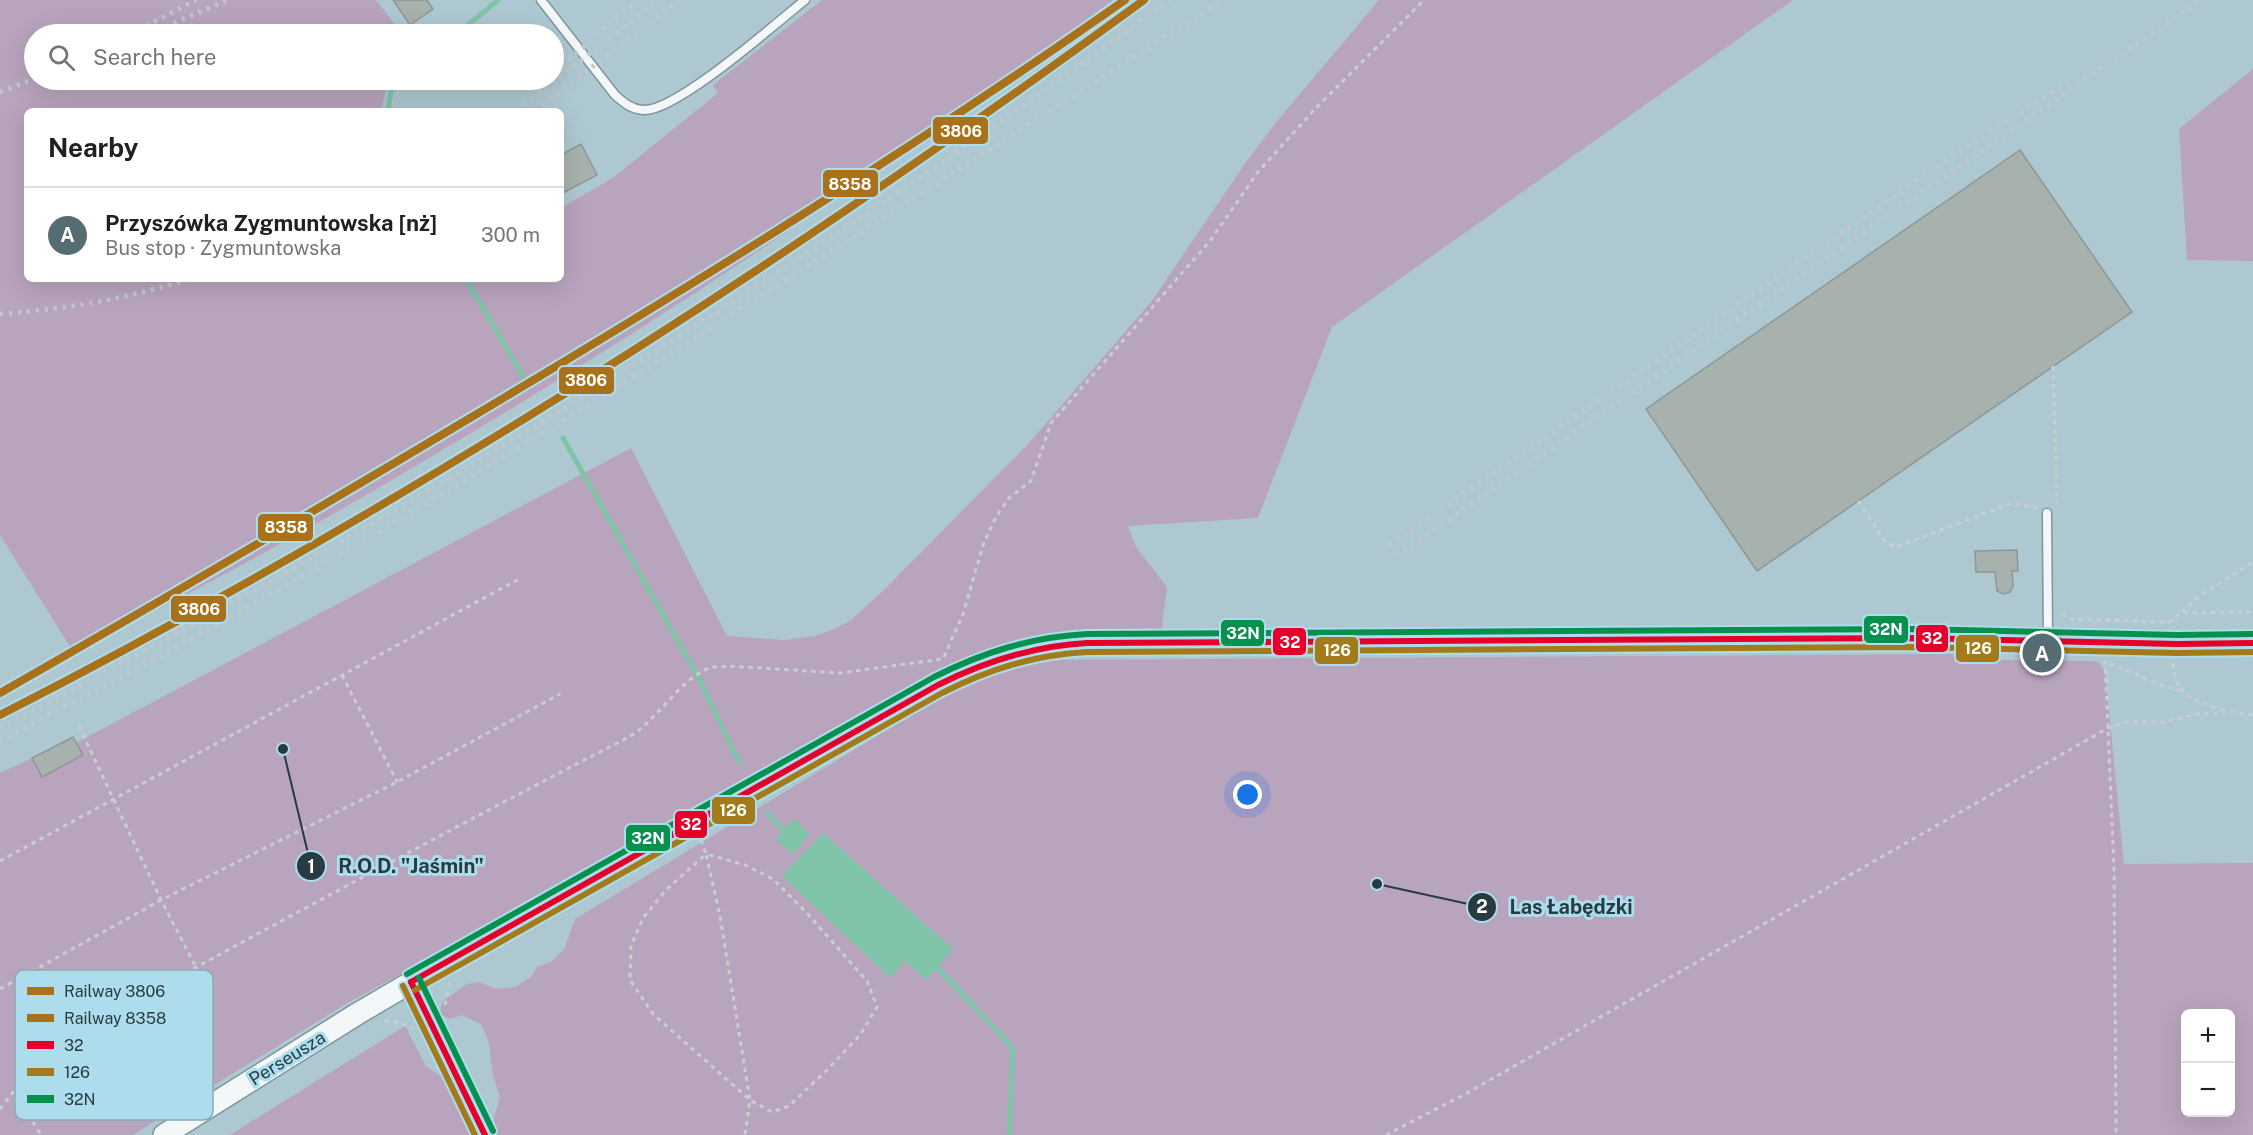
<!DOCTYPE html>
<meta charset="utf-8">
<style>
body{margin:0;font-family:"Public Sans",sans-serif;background:#f2f2f2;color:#202124}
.controls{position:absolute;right:18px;bottom:18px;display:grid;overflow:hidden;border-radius:9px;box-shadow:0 6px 24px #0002}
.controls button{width:54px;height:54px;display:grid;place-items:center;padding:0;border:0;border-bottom:2px solid #e0e0e0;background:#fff;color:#202124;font:30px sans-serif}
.you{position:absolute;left:1248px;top:795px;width:21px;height:21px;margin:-15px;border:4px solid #fff;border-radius:50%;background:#1a73e8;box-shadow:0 0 0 9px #1a73e833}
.badge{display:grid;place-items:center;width:39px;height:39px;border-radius:50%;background:#566c73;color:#fff;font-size:20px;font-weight:700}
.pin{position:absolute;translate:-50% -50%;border:3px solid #fff;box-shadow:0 2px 6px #0006}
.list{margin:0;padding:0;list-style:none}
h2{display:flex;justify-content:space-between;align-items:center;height:78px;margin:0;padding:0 24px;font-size:26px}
h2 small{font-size:20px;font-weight:400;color:#757577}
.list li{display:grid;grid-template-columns:39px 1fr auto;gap:18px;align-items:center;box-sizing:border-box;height:96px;padding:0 24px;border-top:2px solid #e0e0e0}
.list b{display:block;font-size:22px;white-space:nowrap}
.list p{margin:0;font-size:20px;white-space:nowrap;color:#757577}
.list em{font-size:20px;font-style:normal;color:#757577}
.icon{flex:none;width:33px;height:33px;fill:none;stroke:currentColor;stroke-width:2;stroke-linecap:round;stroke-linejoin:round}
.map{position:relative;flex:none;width:2253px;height:1135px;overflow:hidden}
.search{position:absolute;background:#fff;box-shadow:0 6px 24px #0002;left:24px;top:24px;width:540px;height:66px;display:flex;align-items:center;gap:15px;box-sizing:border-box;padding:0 21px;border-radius:33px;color:#757577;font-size:22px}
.panel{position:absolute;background:#fff;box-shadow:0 6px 24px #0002;left:24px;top:108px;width:540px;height:174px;border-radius:9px}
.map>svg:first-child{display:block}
</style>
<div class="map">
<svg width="2253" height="1135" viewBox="0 0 2253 1135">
<rect width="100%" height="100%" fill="#aec8d1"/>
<g fill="#b8a4bd" fill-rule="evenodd">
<path d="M0 0H376L402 34H34V80H388L381 111H27V279H561V208L614 177 718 93 713 85 822 0H1113C860 190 594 366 319 522 239 568 156 610 74 653L0 535Z"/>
<path d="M1379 0H1793L1332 327 1258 518 1128 526 1136 547 1167 587 1161 634C1096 634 1030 630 969 656L469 937 349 1002 133 1135H0V773L32 758 42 776 82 755 76 743 85 738 631 448 727 636 784 640 815 636 834 629 851 620 885 589 1029 443 1151 302 1246 162 1278 120Z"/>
<path d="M2253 69V261L2187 260 2179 129Z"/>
<path d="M1948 654 1987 660 2095 661C2104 665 2104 671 2106 680L2124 864 2253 863V1135H497L492 1125 500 1097 493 1076 489 1043 482 1025 462 1015 450 1019 439 1014 443 1001 467 984 479 982 496 989 515 987 531 977 537 967 551 962 564 949 575 919 953 690C989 677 1024 663 1062 660ZM2186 1014H2230V1112H2186Z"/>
<path d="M405 1026 426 1066 446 1080 473 1135H230Z"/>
</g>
<g fill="#7fc4a8">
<path d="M794 818 809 834 794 854 775 840Z"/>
<path d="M823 833 953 949 926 980 905 961 890 978 782 876Z"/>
</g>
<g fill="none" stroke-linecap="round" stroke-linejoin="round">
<g stroke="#7fc4a8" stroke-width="5">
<path d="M457 34 498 0"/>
<path d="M388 111 391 91 404 80"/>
<path d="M466 279 523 376"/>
<path d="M563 438 697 675 739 762"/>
<path d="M767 813 788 835"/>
<path d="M934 964 1013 1048 1009 1135"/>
</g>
</g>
<g fill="#a7b1ae" stroke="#8d9894" stroke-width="1.5">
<path d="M393 0H427L433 9 410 25Z"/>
<path d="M581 144 597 175 561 194V155Z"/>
<path d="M2020 150 2132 312 1757 571 1646 409Z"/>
<path d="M2017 550 2018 571H2012L2013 586 2010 592 2003 594 1997 591 1995 572H1976L1975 551Z"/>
<path d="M73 737 83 755 42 777 32 758Z"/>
</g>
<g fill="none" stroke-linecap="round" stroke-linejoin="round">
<g stroke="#80949b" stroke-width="11">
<g id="service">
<path d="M541 0 615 95C624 103 631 109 643 110 675 113 776 23 805 0"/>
<path d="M2047 513 2048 640"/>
</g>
</g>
<g stroke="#80949b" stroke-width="24">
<g id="tertiary">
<path d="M411 982 485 1135"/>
<path d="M164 1135 357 1014 466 950 938 685C990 658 1028 645 1087 643L1918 638 2177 644 2253 643"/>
</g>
</g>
<g stroke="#c7cfd1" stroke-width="3" stroke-dasharray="4.5 4.5" stroke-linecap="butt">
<path d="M2053 366 2057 503"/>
<path d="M1858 501 1886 543 1896 547 2012 503 2037 508"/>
<path d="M2182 612 2199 596 2253 562"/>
<path d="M2062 614 2071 619 2169 622 2181 613 2253 612"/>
<path d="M2105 660 2114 868 2116 1135"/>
<path d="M2110 663 2163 686 2180 690"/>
<path d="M2173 663C2175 698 2196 700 2225 711"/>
<path d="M342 675 397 782"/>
<path d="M79 726 161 900 196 967"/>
<path d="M701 840 706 854 666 890 643 918 631 946 630 980 653 1014 750 1100 772 1112 789 1106 827 1070 860 1035 877 1007 867 981 806 912 773 879 745 865 706 854 720 916 750 1100 745 1135"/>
<path d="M0 861 519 579"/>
<path d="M0 989 161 900 397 782 560 694"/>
<path d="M445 1005 450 982"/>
<path d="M384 1021 399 1022 412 1028"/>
<path d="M14 1091 41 1135"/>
<path d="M0 1109 42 1055 58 1042C247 940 436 836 627 738 657 722 680 678 710 668 715 666 722 667 728 666L840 673 943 659 963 614 984 542 996 517 1009 498 1031 481 1051 423 1210 241 1258 172 1315 109 1424 0"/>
<path d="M1386 1135 1467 1093 2108 728 2128 722H2164L2202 713 2219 714 2226 711 2253 715"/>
</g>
<use href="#service" stroke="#f3f7f8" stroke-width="8"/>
<use href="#tertiary" stroke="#f3f7f8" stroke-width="21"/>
<g stroke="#c2c9cc" stroke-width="4.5" stroke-dasharray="3 6" stroke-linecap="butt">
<path d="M130 34 196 0"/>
<path d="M149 34 227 0"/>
<path d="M562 66 637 0"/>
<path d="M0 92 34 79"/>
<path d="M517 111 658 0"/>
<path d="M535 111 679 0"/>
<path d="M0 314C64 309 127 299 189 279"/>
<path d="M1389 545 1995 127 2069 83"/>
<path d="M1396 556 2200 0"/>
<path d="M0 727C408 516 800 273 1169 0"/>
<path d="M0 740C426 524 821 254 1224 0"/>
</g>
<g stroke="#addcec" stroke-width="10">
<g id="bus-1">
<path d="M411 982 938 685C986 661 1033 646 1087 643L1918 638 2177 644 2253 643"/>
<path d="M411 982 485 1135"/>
</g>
</g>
<g stroke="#addcec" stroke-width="10">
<g id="bus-2">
<path d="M403 986 475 1135"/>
<path d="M415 990 942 693C989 669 1034 655 1087 652L1918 647 2177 653 2253 652"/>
</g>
</g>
<g stroke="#addcec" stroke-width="10">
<g id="bus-3">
<path d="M407 974 934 677C984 652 1031 637 1087 634L1918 629 2177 635 2253 634"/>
<path d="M419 978 493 1131"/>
</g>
</g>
<use href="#bus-1" stroke="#e4002b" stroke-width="6"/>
<use href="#bus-2" stroke="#a47b1a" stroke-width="6"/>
<use href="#bus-3" stroke="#08914e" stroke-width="6"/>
<g stroke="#addcec" stroke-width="12">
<path id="rail-1" d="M0 715C401 510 781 266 1144 0"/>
</g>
<g stroke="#addcec" stroke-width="12">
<path id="rail-2" d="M0 693C158 603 314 511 470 418 693 285 913 149 1125 0"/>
</g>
<use href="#rail-1" stroke="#a9711a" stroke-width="8"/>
<use href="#rail-2" stroke="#a9711a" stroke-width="8"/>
</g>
<g text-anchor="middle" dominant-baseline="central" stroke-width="6" stroke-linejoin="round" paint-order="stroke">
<g font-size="18" fill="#273b41" stroke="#addcec">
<text transform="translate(287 1058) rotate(-32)">Perseusza</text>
</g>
</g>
<rect x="15" y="970" width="198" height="150" rx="9" fill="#addcec" stroke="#85acb9" stroke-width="1.5"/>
<rect x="27" y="987" width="27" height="8" fill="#a9711a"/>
<rect x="27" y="1014" width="27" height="8" fill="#a9711a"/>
<rect x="27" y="1041" width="27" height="8" fill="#e4002b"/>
<rect x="27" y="1068" width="27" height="8" fill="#a47b1a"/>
<rect x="27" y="1095" width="27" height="8" fill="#08914e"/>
<g font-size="16" fill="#273b41">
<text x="64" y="997">Railway 3806</text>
<text x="64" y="1024">Railway 8358</text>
<text x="64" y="1051">32</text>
<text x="64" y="1078">126</text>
<text x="64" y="1105">32N</text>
</g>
<path fill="none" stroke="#273b41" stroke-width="2" d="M283 749L311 866M1377 884L1482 907"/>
<g fill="#273b41" stroke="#addcec" stroke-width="2">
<circle cx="283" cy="749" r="6"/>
<circle cx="1377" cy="884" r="6"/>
<circle cx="311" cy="866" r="15"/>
<circle cx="1482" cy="907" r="15"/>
</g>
<g font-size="18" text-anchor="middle" font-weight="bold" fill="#fff">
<text x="311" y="873">1</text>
<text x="1482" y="913">2</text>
</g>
<g font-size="20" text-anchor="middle" font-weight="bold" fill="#273b41" stroke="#addcec" stroke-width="6" stroke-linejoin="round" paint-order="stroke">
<text x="411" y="873">R.O.D. "Jaśmin"</text>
<text x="1571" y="914">Las Łabędzki</text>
</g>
<g stroke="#addcec" stroke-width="2">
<rect x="932" y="116" width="57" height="29" rx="6" fill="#a9711a"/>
<rect x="822" y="169" width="57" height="29" rx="6" fill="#a9711a"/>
<rect x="558" y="366" width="57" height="29" rx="6" fill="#a9711a"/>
<rect x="257" y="513" width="57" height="29" rx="6" fill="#a9711a"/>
<rect x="170" y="595" width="57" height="28" rx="6" fill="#a9711a"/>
<rect x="1863" y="615" width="46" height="29" rx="6" fill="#08914e"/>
<rect x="1220" y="619" width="45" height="28" rx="6" fill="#08914e"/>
<rect x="1915" y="624" width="34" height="29" rx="6" fill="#e4002b"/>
<rect x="1272" y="627" width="35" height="29" rx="6" fill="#e4002b"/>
<rect x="1955" y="634" width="45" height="29" rx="6" fill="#a47b1a"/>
<rect x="1314" y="636" width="45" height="29" rx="6" fill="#a47b1a"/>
<rect x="711" y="796" width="45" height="29" rx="6" fill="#a47b1a"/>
<rect x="674" y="810" width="34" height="29" rx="6" fill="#e4002b"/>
<rect x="625" y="824" width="46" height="28" rx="6" fill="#08914e"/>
</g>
<g font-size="16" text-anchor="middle" font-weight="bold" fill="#fff">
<text x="961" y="137">3806</text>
<text x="850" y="190">8358</text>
<text x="586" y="386">3806</text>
<text x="286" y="533">8358</text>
<text x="199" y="615">3806</text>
<text x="1886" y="635">32N</text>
<text x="1243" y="639">32N</text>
<text x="1932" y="644">32</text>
<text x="1290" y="648">32</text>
<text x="1978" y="654">126</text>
<text x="1337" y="656">126</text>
<text x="733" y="816">126</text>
<text x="691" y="830">32</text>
<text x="648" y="844">32N</text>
</g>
</svg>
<div class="controls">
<button>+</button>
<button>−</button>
</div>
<div class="you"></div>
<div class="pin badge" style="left:2042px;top:653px">A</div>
<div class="search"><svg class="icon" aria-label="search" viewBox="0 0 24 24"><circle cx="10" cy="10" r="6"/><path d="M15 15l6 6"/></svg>Search here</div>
<section class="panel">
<h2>Nearby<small></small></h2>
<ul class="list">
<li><span class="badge">A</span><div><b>Przyszówka Zygmuntowska [nż]</b><p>Bus stop · Zygmuntowska</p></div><em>300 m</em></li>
</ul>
</section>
</div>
